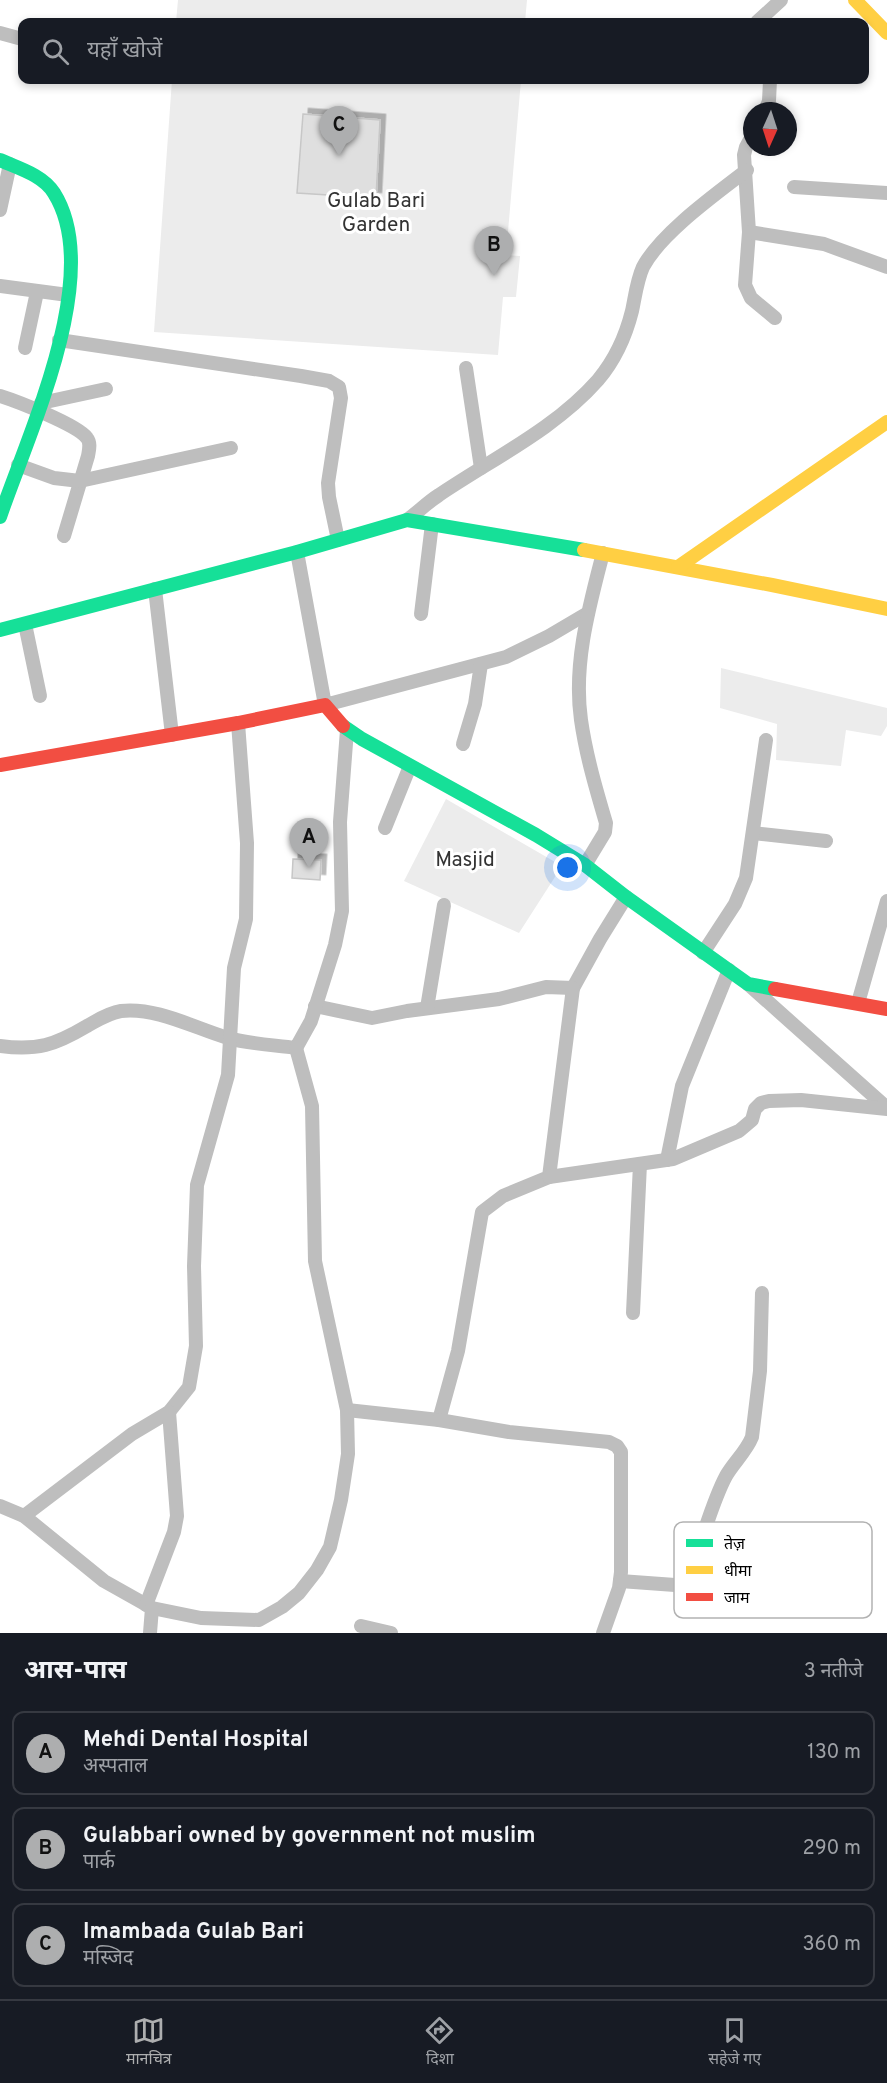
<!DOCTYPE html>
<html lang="hi">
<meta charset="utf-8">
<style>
body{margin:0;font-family:Overpass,"Noto Sans Devanagari",sans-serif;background:#20242c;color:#f1f3f6}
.compass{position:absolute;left:743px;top:102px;width:54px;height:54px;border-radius:50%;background:#171b24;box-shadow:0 3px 9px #0003;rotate:183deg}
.you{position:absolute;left:568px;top:868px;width:21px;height:21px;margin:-15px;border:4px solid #fff;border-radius:50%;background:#1a73e8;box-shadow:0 0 0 9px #1a73e833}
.badge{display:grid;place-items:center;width:39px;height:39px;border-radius:50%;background:#adaeaf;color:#111;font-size:20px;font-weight:700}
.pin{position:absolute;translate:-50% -50px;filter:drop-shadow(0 2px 3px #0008)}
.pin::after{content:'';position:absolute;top:32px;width:21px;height:18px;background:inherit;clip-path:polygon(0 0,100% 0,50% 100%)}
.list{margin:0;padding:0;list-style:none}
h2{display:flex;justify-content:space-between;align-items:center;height:78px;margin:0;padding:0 24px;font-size:26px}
h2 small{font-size:20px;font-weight:400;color:#9ea1a6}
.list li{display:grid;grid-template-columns:39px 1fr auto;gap:18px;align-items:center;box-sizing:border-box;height:84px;margin:0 12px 12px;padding:0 12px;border:2px solid #363941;border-radius:12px}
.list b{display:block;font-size:22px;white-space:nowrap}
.list p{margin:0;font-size:20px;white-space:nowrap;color:#9ea1a6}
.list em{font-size:20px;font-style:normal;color:#9ea1a6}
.icon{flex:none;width:33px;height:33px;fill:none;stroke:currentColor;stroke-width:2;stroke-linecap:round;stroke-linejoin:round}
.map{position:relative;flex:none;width:887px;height:1633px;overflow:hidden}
.search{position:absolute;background:#171b24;box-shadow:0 3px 9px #0003;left:18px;right:18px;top:18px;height:66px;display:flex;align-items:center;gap:15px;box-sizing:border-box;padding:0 21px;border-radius:12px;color:#9ea1a6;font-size:22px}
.sheet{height:366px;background:#171b24}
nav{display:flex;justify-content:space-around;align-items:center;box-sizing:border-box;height:84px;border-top:2px solid #363941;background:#171b24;font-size:16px;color:#9ea1a6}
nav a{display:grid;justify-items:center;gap:3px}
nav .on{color:#adaeaf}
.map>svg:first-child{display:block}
</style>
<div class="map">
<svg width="887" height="1633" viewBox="0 0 887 1633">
<defs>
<filter id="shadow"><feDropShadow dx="5.5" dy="-5.5" stdDeviation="0" flood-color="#0004"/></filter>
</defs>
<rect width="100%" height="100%" fill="#fff"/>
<g fill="#ececec">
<path d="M178 0H527L525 22H176Z"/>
<path d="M172 80H521L506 255 520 256 516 297H503L498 355 154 332Z"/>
<path d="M721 668 887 708V726L881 736 846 730 841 766 776 760 777 724 720 708Z"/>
<path d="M446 799 562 866 519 933 404 881Z"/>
</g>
<g fill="#dfdfdf" stroke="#c7c7c7" stroke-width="1.5" filter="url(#shadow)">
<path d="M303 114 380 120 376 198 297 193Z"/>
<path d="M293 859 321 860 320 880 292 878Z"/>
</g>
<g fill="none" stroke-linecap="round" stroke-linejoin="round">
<g stroke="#bebebe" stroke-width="14">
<path d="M757 22 781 0"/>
<path d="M0 33 22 39"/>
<path d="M765 111 769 101 770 80"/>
<path d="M752 136 746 147 744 155 749 232 745 285 751 298 775 318"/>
<path d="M794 187 887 193"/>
<path d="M0 210 10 164"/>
<path d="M749 232 824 244 887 267"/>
<path d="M0 286 68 295"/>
<path d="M59 340 301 376 329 381 339 387 341 398 328 483 329 497 338 540"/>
<path d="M25 348 37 292"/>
<path d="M466 368 481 468"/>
<path d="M0 396C16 401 78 425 87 438 91 443 89 450 88 456L64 536"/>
<path d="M41 403 106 389"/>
<path d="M18 465 54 478 80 481 231 448"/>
<path d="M407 520C418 512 428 502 439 495 492 459 555 429 598 380 614 361 626 335 632 311 635 297 637 280 643 267 661 233 716 194 747 170"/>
<path d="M297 552 325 705 506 657 549 636 588 613"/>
<path d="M155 589 172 735"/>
<path d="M421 614 432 524"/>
<path d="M25 624 40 696"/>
<path d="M463 744 475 704 481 664"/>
<path d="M385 828 410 766"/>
<path d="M753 833 826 841"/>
<path d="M585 865 605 832 606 823C596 789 586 755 581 720 573 664 589 607 603 553"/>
<path d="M703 953 735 904 746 878 766 740"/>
<path d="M748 984 887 1108"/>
<path d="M573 988 600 939 626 897"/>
<path d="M858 1003 887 901"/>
<path d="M315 1006 372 1018 407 1011 499 999 546 987 573 988 549 1177 503 1196 482 1212 458 1351 439 1420 347 1410"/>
<path d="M427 1008 444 905"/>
<path d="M0 1046C37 1051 55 1045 87 1026 98 1020 108 1013 121 1011 157 1007 194 1028 228 1038 249 1044 274 1045 296 1048L311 1021 335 945 342 911 340 822 347 730"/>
<path d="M667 1160 682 1086 729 970"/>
<path d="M549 1177 673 1159 739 1131 752 1120 755 1109 761 1103 769 1101 801 1100 887 1109"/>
<path d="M633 1313 640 1164"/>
<path d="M439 1420 509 1432 609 1442 617 1446 621 1452V1572L619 1588 603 1633"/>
<path d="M0 1506 24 1516 104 1581 152 1608 201 1618 259 1620 282 1607 299 1593 317 1570 330 1547 341 1500 348 1454 347 1410 315 1261 312 1106 296 1048"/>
<path d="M24 1516 132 1434 169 1412 189 1387 196 1346 194 1266 197 1185 228 1075 234 968 246 919 247 843 238 723"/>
<path d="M620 1581 675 1585 683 1583 689 1578C700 1547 711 1504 726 1476 734 1462 746 1452 752 1437L760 1371 762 1293"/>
<path d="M146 1605 174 1532 177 1516 169 1412"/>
<path d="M361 1626 391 1633"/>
<path d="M150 1633 152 1608"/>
</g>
<g stroke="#16e098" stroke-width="14">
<path d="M0 160C18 168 43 175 54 193 105 274 28 434 0 517"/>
<path d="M0 630 297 552 407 520 584 550"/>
<path d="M343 726 362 739 536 835 585 865 626 897 748 984 775 989"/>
</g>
<g stroke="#ffcf43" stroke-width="14">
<path d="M855 0 887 33"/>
<path d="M584 550 772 585 887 609"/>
<path d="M678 567 887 422"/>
</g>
<g stroke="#f24e42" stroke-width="14">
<path d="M0 765 238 723 325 705 343 726"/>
<path d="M775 989 887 1009"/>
</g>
</g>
<g text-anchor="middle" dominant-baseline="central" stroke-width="6" stroke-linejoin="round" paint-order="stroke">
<g font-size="21" fill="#333" stroke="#fff">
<text x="376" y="201">Gulab Bari<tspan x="376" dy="24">Garden</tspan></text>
<text x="465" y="860">Masjid</text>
</g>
</g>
<rect x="674" y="1522" width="198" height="96" rx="9" fill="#fff" stroke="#b2b2b2" stroke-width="1.5"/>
<rect x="686" y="1539" width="27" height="8" fill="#16e098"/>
<rect x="686" y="1566" width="27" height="8" fill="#ffcf43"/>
<rect x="686" y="1593" width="27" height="8" fill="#f24e42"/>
<g font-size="16" fill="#000">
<text x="724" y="1549">तेज़</text>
<text x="724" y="1576">धीमा</text>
<text x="724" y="1603">जाम</text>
</g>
</svg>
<svg class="compass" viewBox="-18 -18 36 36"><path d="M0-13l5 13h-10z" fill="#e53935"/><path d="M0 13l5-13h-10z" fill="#9ea1a6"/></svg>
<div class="you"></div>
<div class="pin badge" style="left:309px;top:868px">A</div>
<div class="pin badge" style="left:494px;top:276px">B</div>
<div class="pin badge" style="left:339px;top:156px">C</div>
<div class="search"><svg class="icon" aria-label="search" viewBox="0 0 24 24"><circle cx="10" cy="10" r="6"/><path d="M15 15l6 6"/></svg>यहाँ खोजें</div>
</div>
<section class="sheet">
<h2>आस-पास<small>3 नतीजे</small></h2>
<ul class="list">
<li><span class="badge">A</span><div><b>Mehdi Dental Hospital</b><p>अस्पताल</p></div><em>130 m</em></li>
<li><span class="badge">B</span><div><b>Gulabbari owned by government not muslim</b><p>पार्क</p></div><em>290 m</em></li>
<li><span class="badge">C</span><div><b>Imambada Gulab Bari</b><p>मस्जिद</p></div><em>360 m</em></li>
</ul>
</section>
<nav>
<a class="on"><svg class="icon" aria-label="map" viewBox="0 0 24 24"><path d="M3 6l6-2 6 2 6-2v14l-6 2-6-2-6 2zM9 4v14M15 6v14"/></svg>मानचित्र</a>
<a><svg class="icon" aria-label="directions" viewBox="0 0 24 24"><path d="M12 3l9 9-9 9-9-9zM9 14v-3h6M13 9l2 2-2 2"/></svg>दिशा</a>
<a><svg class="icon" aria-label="saved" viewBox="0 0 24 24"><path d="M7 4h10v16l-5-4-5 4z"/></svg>सहेजे गए</a>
</nav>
